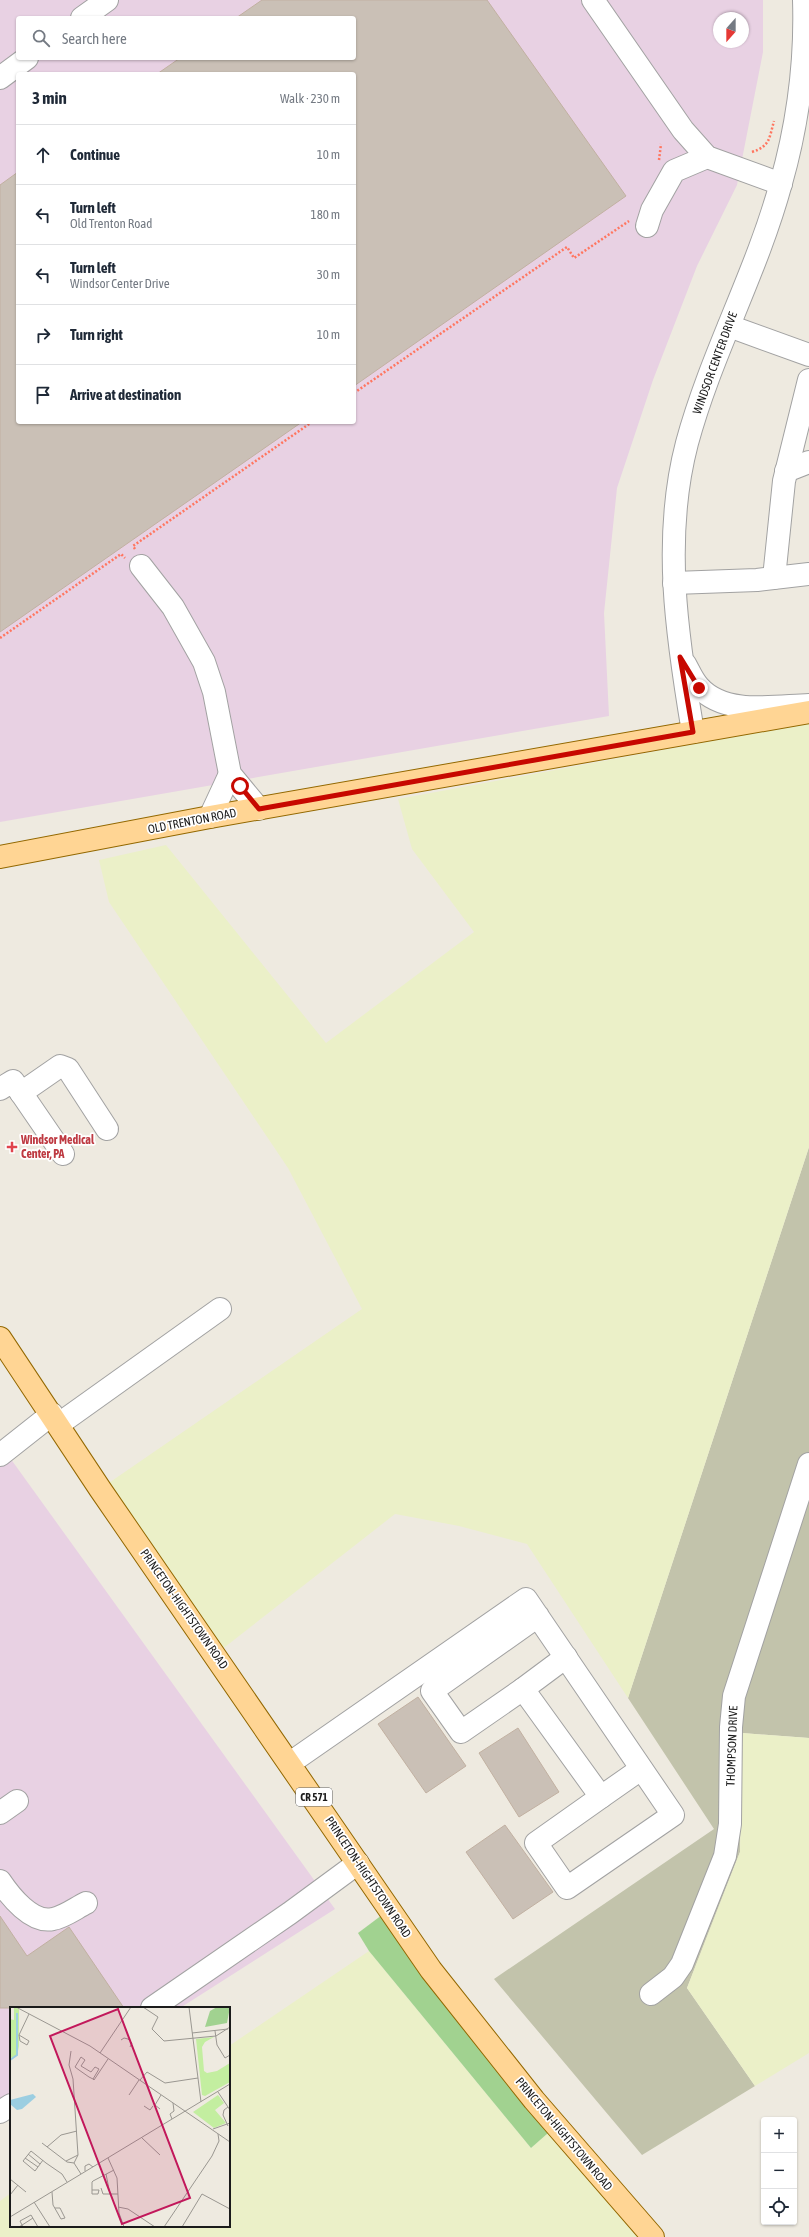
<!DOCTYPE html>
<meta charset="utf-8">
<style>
body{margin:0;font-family:"Asap Condensed",sans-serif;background:#f6f6f7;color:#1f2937}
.controls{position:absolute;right:12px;bottom:12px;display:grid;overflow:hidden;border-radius:4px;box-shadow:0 1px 3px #0004}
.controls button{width:36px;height:36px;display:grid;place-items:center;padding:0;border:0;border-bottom:1px solid #e0e1e3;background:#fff;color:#1f2937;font:20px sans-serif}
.compass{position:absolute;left:713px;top:12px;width:36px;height:36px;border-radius:50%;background:#fff;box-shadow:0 1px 3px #0004;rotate:201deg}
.stop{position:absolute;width:12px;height:12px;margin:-9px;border:3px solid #c70800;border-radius:50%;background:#fff}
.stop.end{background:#c70800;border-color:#fff;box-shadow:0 1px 4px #0008}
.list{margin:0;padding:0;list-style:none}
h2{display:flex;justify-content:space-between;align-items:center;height:52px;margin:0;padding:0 16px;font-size:17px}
h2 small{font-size:13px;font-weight:400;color:#747a83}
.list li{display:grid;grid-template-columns:26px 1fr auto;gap:12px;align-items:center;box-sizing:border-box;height:60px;padding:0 16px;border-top:1px solid #e0e1e3}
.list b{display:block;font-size:15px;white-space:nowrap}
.list p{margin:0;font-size:13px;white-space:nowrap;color:#747a83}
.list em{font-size:13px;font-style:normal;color:#747a83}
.icon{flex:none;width:22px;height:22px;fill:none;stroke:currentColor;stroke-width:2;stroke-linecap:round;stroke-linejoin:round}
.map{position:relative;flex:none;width:809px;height:2237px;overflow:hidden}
.search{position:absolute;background:#fff;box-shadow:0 1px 3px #0004;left:16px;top:16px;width:340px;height:44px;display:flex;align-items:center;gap:10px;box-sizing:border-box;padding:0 14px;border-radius:4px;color:#747a83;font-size:15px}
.panel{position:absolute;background:#fff;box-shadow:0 1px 3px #0004;left:16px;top:72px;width:340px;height:352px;border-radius:4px}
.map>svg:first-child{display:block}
</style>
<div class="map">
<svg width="809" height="2237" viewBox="0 0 809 2237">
<rect width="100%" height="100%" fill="#eeeae0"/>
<g fill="#e8d1e3" fill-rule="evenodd">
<path d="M0 0H763V52L737 185 697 266 653 380 617 488 604 613 609 716 0 822ZM18 18H354V58H18ZM719 18H743V42H719ZM18 74H354V422H18Z"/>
<path d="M0 1444 335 1909 180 2008H11V2116L0 2123Z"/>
</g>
<path fill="#c2c3ab" d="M809 1147V1738L742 1733 740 1852 687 1988 755 2086 642 2155 494 1979 714 1829 628 1698Z"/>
<g fill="#ebf0c8">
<path d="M809 723V1147L628 1698 527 1544 459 1526 395 1514 216 1654 100 1489 362 1309 288 1168 109 902 99 860 166 845 326 1043 474 932 412 849 398 799Z"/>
<path d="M742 1733 809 1738V2053L755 2086 687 1988 740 1852Z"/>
<path d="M369 1951 531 2148 556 2126 651 2237H0V2201L11 2193V2226H229V2046Z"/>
</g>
<path fill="#a1d290" d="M390 1909 556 2126 531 2148 369 1951 358 1933Z"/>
<g fill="#cac0b6" stroke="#c1b0a1">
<path d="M262 0H487L626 196 354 386V74H157L180 58H354V18H236Z"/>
<path d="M18 172V422H302L0 632V185Z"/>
<path d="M418 1697 466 1766 426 1793 378 1724Z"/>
<path d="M518 1728 559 1792 519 1817 479 1753Z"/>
<path d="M505 1825 553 1892 513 1919 466 1852Z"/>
<path d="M0 1916 27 1956 69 1927 124 2008H0Z"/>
</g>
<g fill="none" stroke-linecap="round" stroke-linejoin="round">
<g stroke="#a2a2a2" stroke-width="24">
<g id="minor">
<path d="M593 0 683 130 707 157 781 184"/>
<path d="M82 18 107 0"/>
<path d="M0 78 27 58"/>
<path d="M647 226 652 210 674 171 707 157"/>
<path d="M729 326 809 355"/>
<path d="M786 471 809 462"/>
<path d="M141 566 173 607 204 662 214 692 230 774 259 809"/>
<path d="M774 578 784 481 809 380"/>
<path d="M674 583 757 580 809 574"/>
<path d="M685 664C689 671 693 681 699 687 725 716 775 706 809 705"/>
<path d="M693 732C677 637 662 538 687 443 711 354 757 272 781 183 798 123 806 62 804 0"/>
<path d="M210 817 230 774"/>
<path d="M0 1089 13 1081 63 1154"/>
<path d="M21 1093 60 1066 68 1069 107 1129"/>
<path d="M59 1424 220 1309"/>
<path d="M0 1455 52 1414"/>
<path d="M523 1689 566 1657"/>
<path d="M290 1763 526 1599C575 1671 624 1743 673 1815L567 1888 536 1843 601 1797 523 1689 461 1732 432 1691 538 1616"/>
<path d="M601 1797 641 1769"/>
<path d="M0 1813 17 1801"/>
<path d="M0 1881C10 1896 32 1924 53 1919 64 1917 76 1908 86 1903"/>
<path d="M651 1994 673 1977 682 1964 725 1856 730 1824 731 1727 734 1696 809 1464"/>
<path d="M152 2008 290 1913 358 1863"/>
<path d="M0 2112 11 2105"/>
</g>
</g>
<g stroke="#936800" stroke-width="24">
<g id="major">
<path d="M0 857 210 817 809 712"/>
<path d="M0 1338 100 1489 431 1970 534 2100 653 2237"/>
</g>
</g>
<g stroke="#ff7660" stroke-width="2.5" stroke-dasharray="2 2" stroke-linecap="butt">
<path d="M752 152C770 146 769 139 774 121"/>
<path d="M659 160 661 144"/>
<path d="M354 393 567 247 574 258 629 221"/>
<path d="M135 549 133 546 312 422"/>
<path d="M0 638 121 554 125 558"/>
</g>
<use href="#minor" stroke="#fff" stroke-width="22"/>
<use href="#major" stroke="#ffd594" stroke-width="22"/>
</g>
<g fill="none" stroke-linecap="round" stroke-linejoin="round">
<path stroke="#c70800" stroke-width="5" d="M240 786 259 809 693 732 680 657 699 688"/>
</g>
<path fill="#e0444e" stroke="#fff" stroke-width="1.5" d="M10 1141h4v4h4v4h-4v4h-4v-4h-4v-4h4z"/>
<g text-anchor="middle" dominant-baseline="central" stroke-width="3.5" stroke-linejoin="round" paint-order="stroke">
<rect fill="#fff" stroke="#5f5f5f" stroke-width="1" x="296" y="1788" width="36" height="18" rx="3"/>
<g font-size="11" font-weight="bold" fill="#1b1b1b">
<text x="314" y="1797">CR 571</text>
</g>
<g font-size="12" fill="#1b1b1b" stroke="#fff">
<text transform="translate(715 363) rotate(-70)">WINDSOR CENTER DRIVE</text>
<text transform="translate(192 821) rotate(-11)">OLD TRENTON ROAD</text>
<text transform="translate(184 1609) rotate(55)">PRINCETON-HIGHTSTOWN ROAD</text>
<text transform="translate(732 1746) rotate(-88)">THOMPSON DRIVE</text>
<text transform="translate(368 1877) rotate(56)">PRINCETON-HIGHTSTOWN ROAD</text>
<text transform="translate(564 2134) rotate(50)">PRINCETON-HIGHTSTOWN ROAD</text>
</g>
<g font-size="12" font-weight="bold" fill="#be3a42" stroke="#fff" text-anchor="start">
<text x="21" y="1140">Windsor Medical<tspan x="21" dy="14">Center, PA</tspan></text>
</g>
</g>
<g transform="translate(10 2007)">
<rect width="220" height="220" fill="#eeeae0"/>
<path d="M4 0 9 2V39L7 49 0 51V12L4 13ZM204 30 195 35 192 40 194 64 197 66 207 64 220 56V75L195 89 192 88 186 32ZM208 88 214 96 205 103 216 116 204 121 183 105Z" fill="#c3eea0"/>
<path d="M207 0H220L217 16 195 20 200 4Z" fill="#a1d290"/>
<path d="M23 87 26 90 12 102 7 103 0 97V93Z" fill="#9bcee1"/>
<path fill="none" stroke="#9bcee1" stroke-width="2" d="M0 53 7 48V6"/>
<path fill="none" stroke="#9a9791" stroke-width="1" d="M6 0 80 39 220 135M133 0 148 10 142 22 154 34 206 29 220 20M179 0 191 95M205 24 207 38 215 51 220 48M182 26 218 22M9 28 19 34 17 38 10 34 9 28 19 7M111 33 114 31 118 32 122 36 120 40M61 44 59 58 63 72 68 148 64 156 71 167M90 46 121 0M83 72 89 62 85 60 81 65 71 59 75 53 71 50 65 60 69 63 79 70 83 72 84 73 98 52M130 73 137 65 155 76 188 71M208 85 220 103M119 88 129 73M134 99 140 103 143 99M150 102 145 98 151 88M162 112 160 107 164 104 163 96M218 119 213 108 214 103 218 100M203 122 220 116M132 131 150 148M32 136 57 155 64 156M37 140 51 128 67 124M18 147 30 157M15 151 28 160M98 151 107 171 109 206 114 220M33 153 25 164 13 154 21 144 36 156 52 167 57 175M56 154 68 148M75 164V159L79 157 83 160M96 167 100 187M0 172 16 185M91 181 93 187H108M82 183H89L88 187H82V175L83 174 104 163M42 185 43 198 51 212 55 211 50 201H45M0 188 8 178M24 195 40 220M108 200 118 202 145 220M0 210 220 77M9 220 23 211M13 220 10 214 21 208 28 220M154 220 202 149 209 134 208 127M172 220 192 187 220 202"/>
<path fill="#c2185b" fill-opacity="0.15" stroke="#c2185b" stroke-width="2" d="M108 2 180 191 112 217 40 29Z"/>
<rect width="220" height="220" fill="none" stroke="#1b1b1b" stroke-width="2"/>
</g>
</svg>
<div class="controls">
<button>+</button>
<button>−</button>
<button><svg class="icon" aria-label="locate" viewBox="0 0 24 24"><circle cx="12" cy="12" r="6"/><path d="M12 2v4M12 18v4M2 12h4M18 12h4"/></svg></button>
</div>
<svg class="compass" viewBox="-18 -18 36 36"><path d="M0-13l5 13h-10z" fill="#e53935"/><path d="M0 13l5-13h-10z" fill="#747a83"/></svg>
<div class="stop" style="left:240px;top:786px"></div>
<div class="stop end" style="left:699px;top:688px"></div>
<div class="search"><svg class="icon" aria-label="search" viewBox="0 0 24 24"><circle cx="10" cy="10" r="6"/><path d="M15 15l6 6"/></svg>Search here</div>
<section class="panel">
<h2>3 min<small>Walk · 230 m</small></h2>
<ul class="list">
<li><svg class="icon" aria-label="ahead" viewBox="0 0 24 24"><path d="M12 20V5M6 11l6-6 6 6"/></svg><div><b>Continue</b></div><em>10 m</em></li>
<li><svg class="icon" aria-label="left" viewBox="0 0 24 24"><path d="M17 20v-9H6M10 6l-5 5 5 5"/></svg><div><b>Turn left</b><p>Old Trenton Road</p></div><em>180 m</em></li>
<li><svg class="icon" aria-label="left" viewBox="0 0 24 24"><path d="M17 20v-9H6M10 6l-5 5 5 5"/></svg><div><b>Turn left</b><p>Windsor Center Drive</p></div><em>30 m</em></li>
<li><svg class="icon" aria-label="right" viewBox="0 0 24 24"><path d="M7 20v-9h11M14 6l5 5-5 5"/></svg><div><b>Turn right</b></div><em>10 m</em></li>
<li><svg class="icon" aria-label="arrive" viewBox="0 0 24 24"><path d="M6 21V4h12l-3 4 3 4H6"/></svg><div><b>Arrive at destination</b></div></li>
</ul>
</section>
</div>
